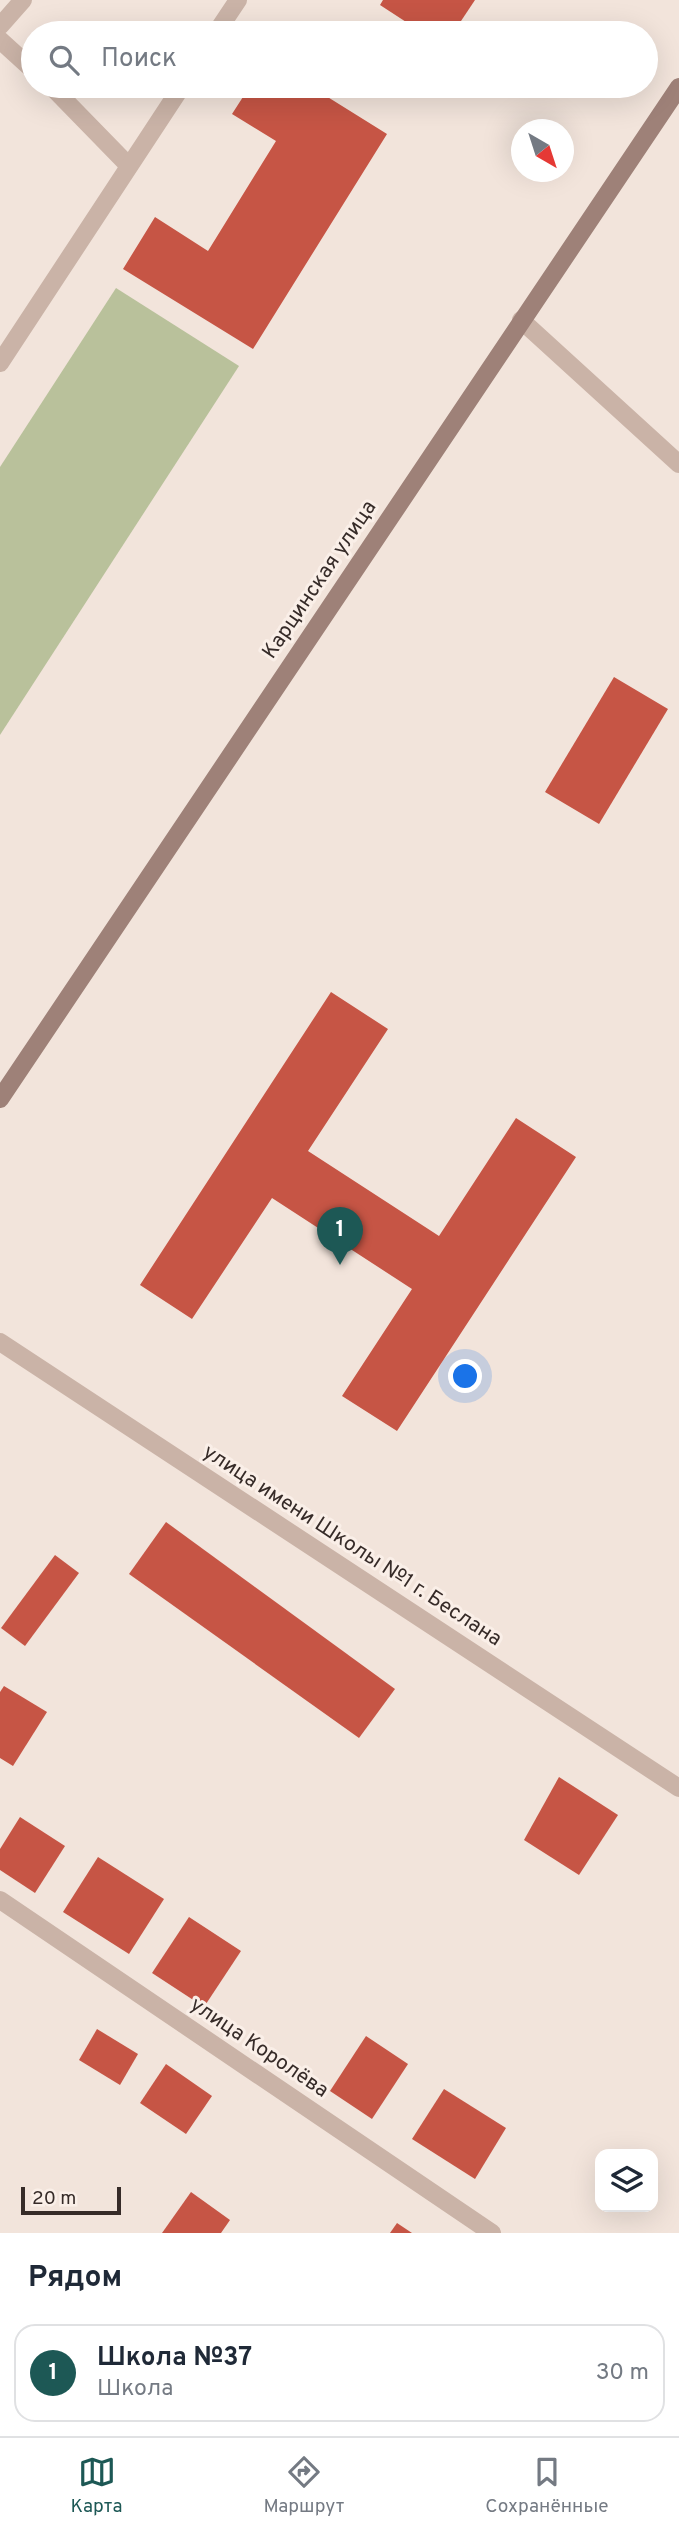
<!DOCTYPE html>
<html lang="ru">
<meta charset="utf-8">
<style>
body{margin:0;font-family:Overpass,sans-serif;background:#f2f2f3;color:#1f2937}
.controls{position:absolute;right:21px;bottom:21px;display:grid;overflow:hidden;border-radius:14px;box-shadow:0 7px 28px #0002}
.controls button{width:63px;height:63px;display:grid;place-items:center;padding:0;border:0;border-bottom:2px solid #e0e1e3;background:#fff;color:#1f2937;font:35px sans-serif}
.compass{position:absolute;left:511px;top:119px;width:63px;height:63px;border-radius:50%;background:#fff;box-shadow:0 7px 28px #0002;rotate:141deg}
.scale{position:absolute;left:21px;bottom:18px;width:100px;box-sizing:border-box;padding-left:7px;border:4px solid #362b28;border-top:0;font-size:19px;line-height:24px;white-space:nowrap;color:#362b28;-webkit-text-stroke:5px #faefe8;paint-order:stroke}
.you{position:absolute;left:466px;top:1377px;width:24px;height:24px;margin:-18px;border:5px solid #fff;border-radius:50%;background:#1a73e8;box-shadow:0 0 0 10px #1a73e833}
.badge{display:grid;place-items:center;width:46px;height:46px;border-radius:50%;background:#1d5855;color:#fff;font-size:23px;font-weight:700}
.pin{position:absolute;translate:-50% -58px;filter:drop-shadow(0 2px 4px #0008)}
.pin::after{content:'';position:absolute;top:37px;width:24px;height:21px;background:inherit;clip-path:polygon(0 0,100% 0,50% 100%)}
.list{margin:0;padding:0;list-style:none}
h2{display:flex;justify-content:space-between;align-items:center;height:91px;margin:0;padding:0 28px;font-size:30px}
h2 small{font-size:23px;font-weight:400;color:#747a83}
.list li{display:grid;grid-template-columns:46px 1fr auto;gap:21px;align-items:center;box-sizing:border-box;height:98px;margin:0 14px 14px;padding:0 14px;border:2px solid #e0e1e3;border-radius:21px}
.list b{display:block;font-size:26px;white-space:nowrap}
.list p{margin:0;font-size:23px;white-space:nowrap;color:#747a83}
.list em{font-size:23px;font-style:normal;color:#747a83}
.icon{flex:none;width:38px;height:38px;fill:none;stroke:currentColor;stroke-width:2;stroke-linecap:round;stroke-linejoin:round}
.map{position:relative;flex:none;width:679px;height:2233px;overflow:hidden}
.search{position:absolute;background:#fff;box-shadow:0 7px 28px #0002;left:21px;right:21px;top:21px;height:77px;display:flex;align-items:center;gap:18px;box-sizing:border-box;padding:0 24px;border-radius:38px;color:#747a83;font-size:26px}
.sheet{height:203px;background:#fff}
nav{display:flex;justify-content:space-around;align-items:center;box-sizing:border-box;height:98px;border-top:2px solid #e0e1e3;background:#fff;font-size:19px;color:#747a83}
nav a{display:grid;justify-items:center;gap:4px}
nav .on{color:#1d5855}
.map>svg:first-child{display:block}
</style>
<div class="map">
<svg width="679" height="2233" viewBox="0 0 679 2233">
<rect width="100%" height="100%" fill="#f2e4db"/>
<path fill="#b9c19b" d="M116 288 239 366 0 735V467Z"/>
<g fill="#c65545">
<path d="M383 0H475L453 33H423L380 5Z"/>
<path d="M250 86H310L387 134 253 349 123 269 155 217 208 251 276 141 232 114Z"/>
<path d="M614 677 668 709 599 824 545 792Z"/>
<path d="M331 992 388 1029 308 1151 439 1236 516 1118 576 1157 397 1431 342 1396 412 1289 272 1198 192 1319 140 1285Z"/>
<path d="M166 1522 395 1689 359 1738 129 1574Z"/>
<path d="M55 1555 79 1573 25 1646 1 1628Z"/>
<path d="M4 1686 47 1712 13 1766 0 1758V1692Z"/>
<path d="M559 1777 618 1815 579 1875 524 1840Z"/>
<path d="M20 1817 65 1846 35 1893 0 1870V1849Z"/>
<path d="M98 1857 164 1899 129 1954 63 1912Z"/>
<path d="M189 1917 241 1951 204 2007 152 1973Z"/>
<path d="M97 2029 138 2054 120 2085 79 2060Z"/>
<path d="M366 2036 408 2064 372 2119 330 2091Z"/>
<path d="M166 2064 212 2096 186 2134 140 2103Z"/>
<path d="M444 2089 506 2128 475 2179 412 2139Z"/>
<path d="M191 2192 230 2220 221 2233H162Z"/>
<path d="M397 2223 412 2233H390Z"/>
</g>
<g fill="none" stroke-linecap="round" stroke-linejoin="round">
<g stroke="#cab3a7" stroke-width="18">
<path d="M0 26 23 0"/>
<path d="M216 33 238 0"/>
<path d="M0 40 33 70"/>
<path d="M51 86 129 166"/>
<path d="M521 320 679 464"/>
<path d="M0 363 182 86"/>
</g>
<g stroke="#cab3a7" stroke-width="18">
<path d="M0 1342 679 1788"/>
<path d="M0 1900 492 2233"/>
</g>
<path stroke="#9e8178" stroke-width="18" d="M0 1099 679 87"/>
</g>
<g text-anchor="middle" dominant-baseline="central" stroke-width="6" stroke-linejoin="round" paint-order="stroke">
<g font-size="21" fill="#362b28" stroke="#faefe8">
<text transform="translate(320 580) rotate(-56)">Карцинская улица</text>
<text transform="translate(352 1546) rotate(33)">улица имени Школы №1 г. Беслана</text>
<text transform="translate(259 2048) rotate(34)">улица Королёва</text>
</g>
</g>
</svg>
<div class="controls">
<button><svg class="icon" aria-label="layers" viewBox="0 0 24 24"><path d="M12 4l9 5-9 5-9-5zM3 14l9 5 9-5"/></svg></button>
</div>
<svg class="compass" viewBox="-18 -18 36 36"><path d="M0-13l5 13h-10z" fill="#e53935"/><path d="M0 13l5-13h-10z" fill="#747a83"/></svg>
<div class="scale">20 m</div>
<div class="you"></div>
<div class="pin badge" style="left:340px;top:1265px">1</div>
<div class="search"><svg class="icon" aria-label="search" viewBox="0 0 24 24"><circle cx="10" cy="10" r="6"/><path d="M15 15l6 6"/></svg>Поиск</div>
</div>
<section class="sheet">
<h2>Рядом<small></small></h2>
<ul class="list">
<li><span class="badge">1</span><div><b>Школа №37</b><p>Школа</p></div><em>30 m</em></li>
</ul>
</section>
<nav>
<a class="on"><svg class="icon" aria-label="map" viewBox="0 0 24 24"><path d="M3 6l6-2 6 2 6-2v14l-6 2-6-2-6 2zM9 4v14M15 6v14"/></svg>Карта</a>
<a><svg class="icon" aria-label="directions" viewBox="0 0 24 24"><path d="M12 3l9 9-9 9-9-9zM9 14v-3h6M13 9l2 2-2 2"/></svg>Маршрут</a>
<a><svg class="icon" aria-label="saved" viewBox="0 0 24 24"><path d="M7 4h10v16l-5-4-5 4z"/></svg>Сохранённые</a>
</nav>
